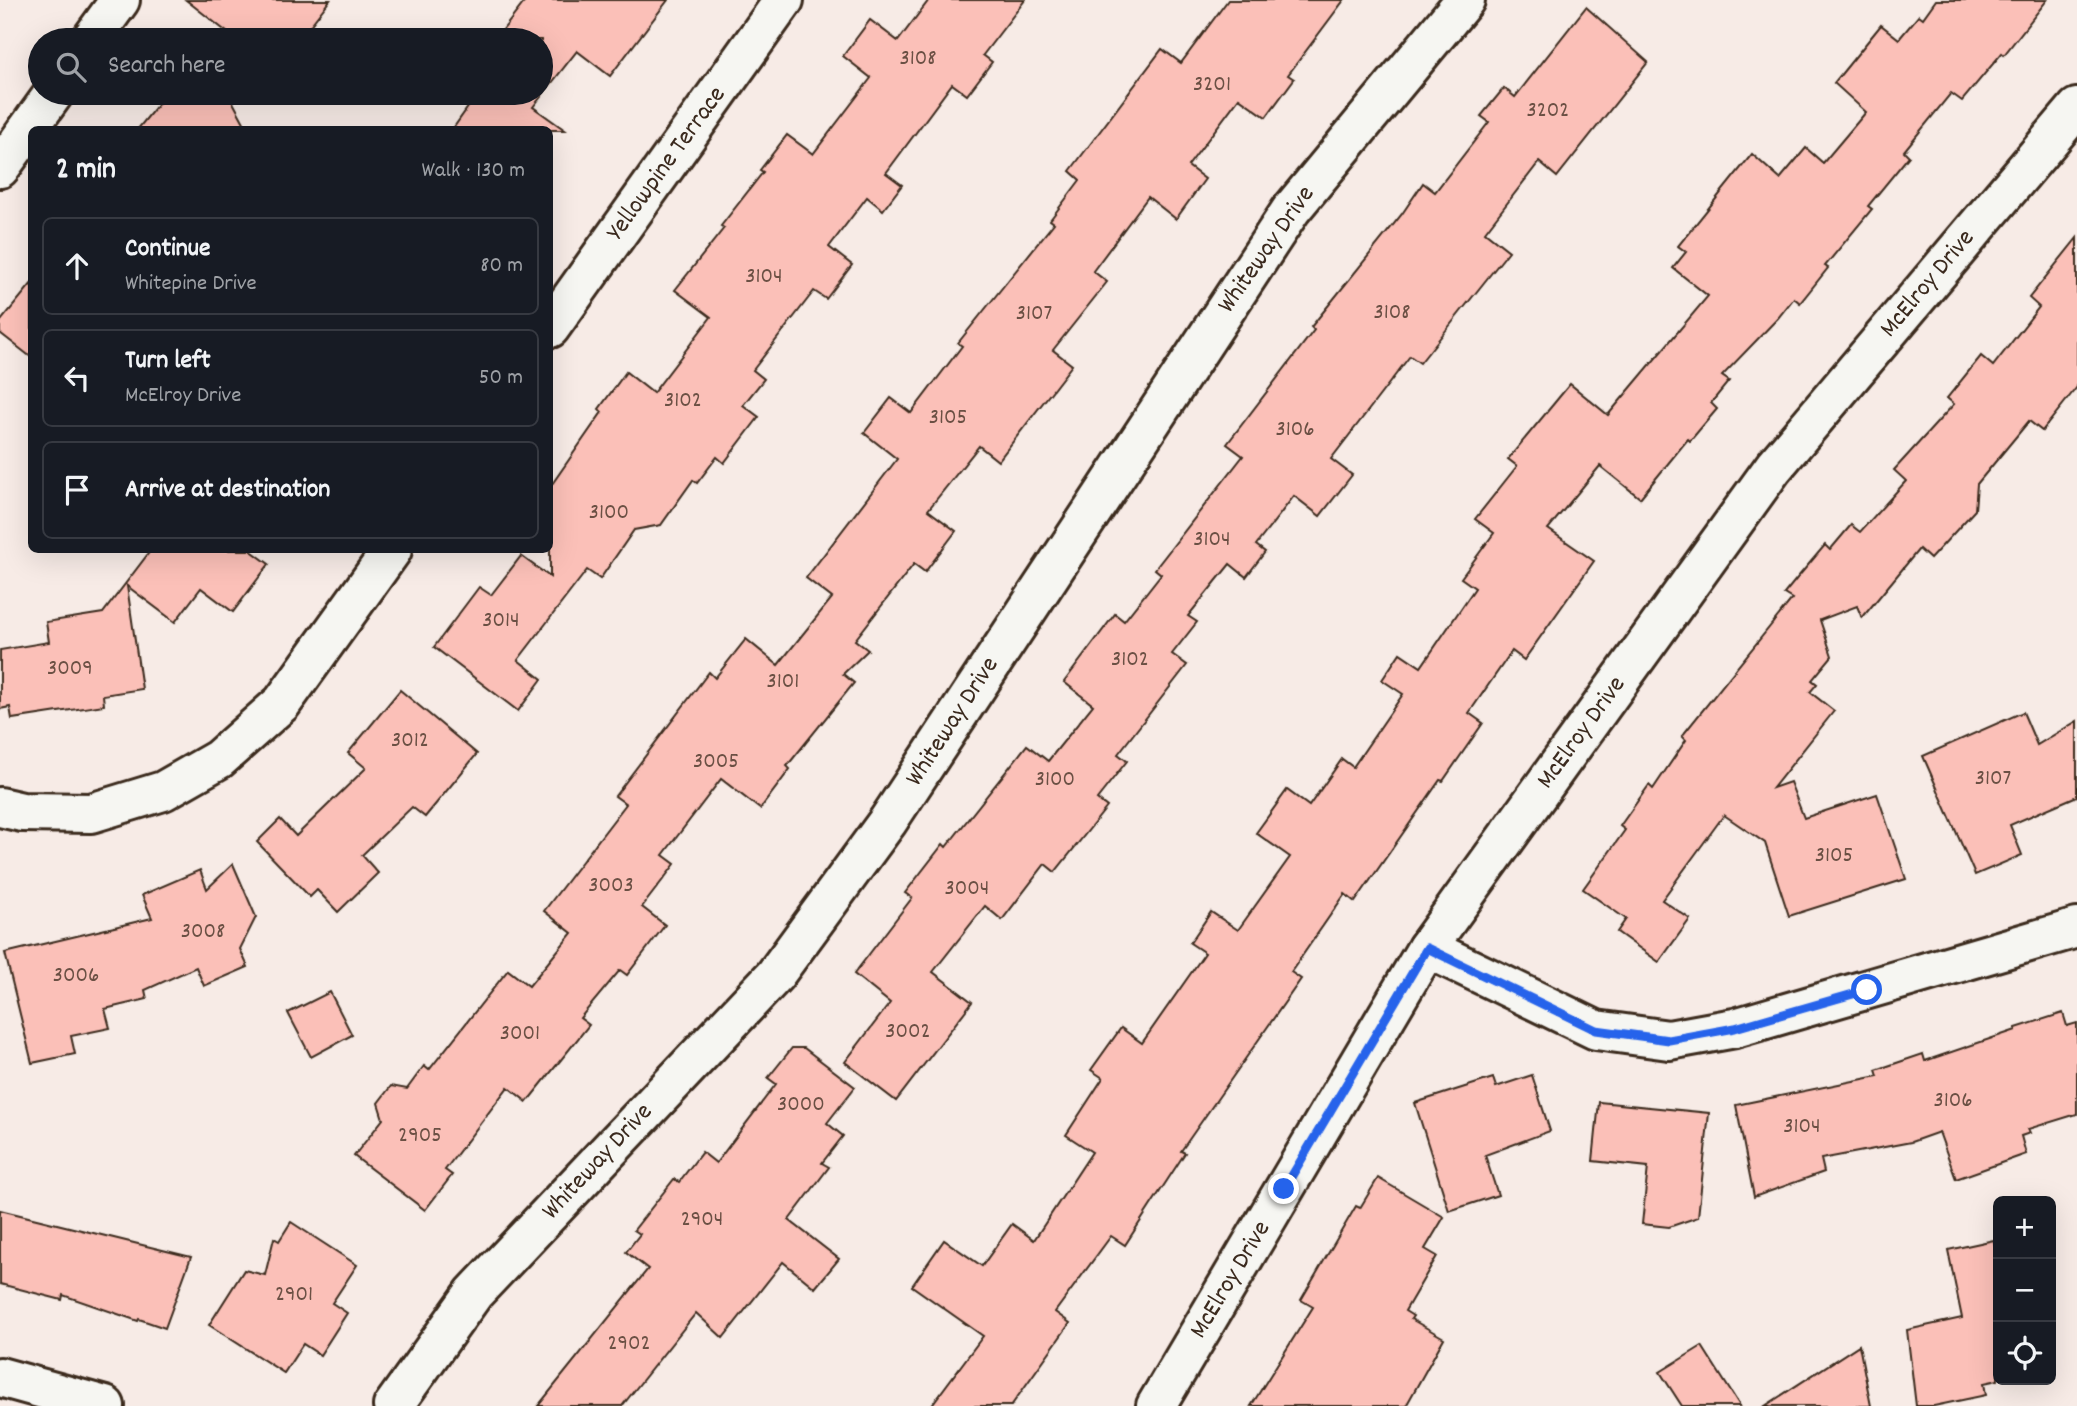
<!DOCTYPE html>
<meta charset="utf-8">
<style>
body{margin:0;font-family:Dekko,sans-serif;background:#242831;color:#f1f3f6}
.controls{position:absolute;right:21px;bottom:21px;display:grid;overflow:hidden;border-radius:10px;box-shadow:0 7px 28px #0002}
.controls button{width:63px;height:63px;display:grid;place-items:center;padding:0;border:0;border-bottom:2px solid #363941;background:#171b24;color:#f1f3f6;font:35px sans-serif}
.stop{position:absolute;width:21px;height:21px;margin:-16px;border:5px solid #2563eb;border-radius:50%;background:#fff}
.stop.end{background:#2563eb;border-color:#fff;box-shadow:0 2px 7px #0008}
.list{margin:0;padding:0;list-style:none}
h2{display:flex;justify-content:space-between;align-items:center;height:91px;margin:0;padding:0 28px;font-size:30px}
h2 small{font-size:23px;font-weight:400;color:#9ea1a6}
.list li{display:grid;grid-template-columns:46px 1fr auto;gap:21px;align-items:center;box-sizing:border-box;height:98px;margin:0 14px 14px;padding:0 14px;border:2px solid #363941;border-radius:10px}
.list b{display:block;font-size:26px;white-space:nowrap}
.list p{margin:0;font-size:23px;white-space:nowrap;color:#9ea1a6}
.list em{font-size:23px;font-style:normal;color:#9ea1a6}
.icon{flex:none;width:38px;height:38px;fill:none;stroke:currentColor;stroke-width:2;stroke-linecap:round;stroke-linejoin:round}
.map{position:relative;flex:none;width:2077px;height:1406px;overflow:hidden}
.search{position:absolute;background:#171b24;box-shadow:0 7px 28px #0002;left:28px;top:28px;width:525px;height:77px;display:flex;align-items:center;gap:18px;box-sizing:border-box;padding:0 24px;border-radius:38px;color:#9ea1a6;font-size:26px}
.panel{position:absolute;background:#171b24;box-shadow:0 7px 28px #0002;left:28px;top:126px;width:525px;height:427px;border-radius:10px}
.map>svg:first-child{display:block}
</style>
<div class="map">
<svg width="2077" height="1406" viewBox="0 0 2077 1406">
<rect width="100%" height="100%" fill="#f7ebe6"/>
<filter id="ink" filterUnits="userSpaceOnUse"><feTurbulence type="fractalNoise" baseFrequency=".0143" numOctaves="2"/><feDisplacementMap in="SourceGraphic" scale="14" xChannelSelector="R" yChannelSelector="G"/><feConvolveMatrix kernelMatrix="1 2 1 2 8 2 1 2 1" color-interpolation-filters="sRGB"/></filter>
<g filter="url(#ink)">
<g fill="#fbc0b8" stroke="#3b2a1e" stroke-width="2">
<path d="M186 0H330L299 40H237Z"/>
<path d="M526 0H668L610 76 577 51 533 107 565 130H452L478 93H541V40H495Z"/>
<path d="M929 0H1025L983 55 992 62 967 95 952 84 886 173 902 185 883 210 867 197 829 247 852 265 826 299 814 291 753 370 764 379 743 405 759 417 724 463 717 457 697 483 693 480 661 525 634 530 600 579 587 570 518 660 542 679 518 711 434 647 479 587 491 595 521 556 550 577V487L602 412 599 409 626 372 653 393 711 317 675 290 724 228 721 226 763 172 760 170 787 135 813 154 871 78 843 56 870 20 898 41Z"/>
<path d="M1228 0H1344L1288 75 1294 79 1266 117 1239 98 1188 166 1205 179 1176 219 1148 197 1093 271 1107 282 1053 350 1072 365 998 461 979 446 928 510 956 531 925 572 914 564 855 640 868 650 843 674 854 683 787 766 790 769 760 809 721 779 663 855 675 864 642 907 665 925 627 975 620 970 580 1018 589 1025 527 1102 508 1087 445 1170 452 1175 425 1210 354 1156 383 1119 378 1103 391 1086 407 1089 424 1066 429 1070 508 970 529 986 572 933 544 911 626 804 615 796 709 672 715 678 746 639 778 665 832 598 806 578 897 459 864 433 891 398 911 413 962 346 958 343 1054 223 1050 220 1080 180 1070 171 1162 49 1181 63Z"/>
<path d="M1936 0H2047L2004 55 2002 53 1962 101 1951 93 1904 151 1909 156 1868 206 1872 209 1825 266 1828 268 1800 303 1794 298 1778 318 1722 376 1729 381 1711 403 1717 409 1690 441 1688 439 1640 498 1600 466 1548 529 1594 561 1524 660 1512 651 1469 713 1483 723 1443 781 1440 780 1355 902 1345 894 1291 972 1301 979 1181 1151 1185 1153 1125 1245 1111 1236 1055 1312 1070 1323 1011 1406H931L983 1336 912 1286 944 1240 982 1266 1012 1224 1034 1240 1092 1152 1066 1135 1103 1078 1091 1070 1121 1028 1142 1043 1205 953 1190 943 1211 912 1238 930 1290 857 1256 833 1287 790 1309 806 1342 759 1353 767 1403 694 1382 680 1400 653 1421 667 1475 588 1461 578 1494 533 1475 519 1517 466 1508 459 1570 384 1608 415 1708 296 1673 268 1686 252 1678 246 1752 154 1780 179 1806 148 1823 163 1866 112 1834 83 1881 25 1899 39 1919 15 1923 18Z"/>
<path d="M1586 7 1648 62 1557 177 1539 162 1485 232 1509 251 1420 363 1410 356 1331 459 1352 475 1320 516 1294 496 1256 545 1265 552 1246 577 1230 564 1188 616 1197 622 1172 654 1187 665 1118 754 1127 761 1097 799 1107 807 1055 872 1045 864 1002 920 985 906 933 972 972 1002 896 1101 845 1062 890 1003 854 974 912 898 905 893 943 844 946 847 1027 745 1048 761 1093 705 1064 682 1115 614 1124 621 1161 574 1155 569 1243 456 1227 444 1314 330 1311 327 1402 214 1423 183 1435 192 1489 122 1481 116 1504 88 1515 97Z"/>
<path d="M167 93H228L248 130H137Z"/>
<path d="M2077 238V387L2042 431 2029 421 1977 484 1975 510 1930 559 1919 549 1862 618 1857 606 1820 620 1832 656 1812 680 1817 684 1810 692 1834 711 1773 788 1790 782 1804 818 1877 794 1906 879 1789 916 1765 843 1724 815 1662 900 1690 919 1659 962 1617 932 1626 919 1583 889 1625 830 1620 826 1649 785 1653 789 1686 740 1682 736 1792 599 1784 594 1798 577 1825 545 1830 550 1851 525 1860 532 1906 481 1894 470 1954 404 1947 398 1981 356 1993 366 2039 307 2029 298Z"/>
<path d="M32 283V358L0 333V322Z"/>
<path d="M151 550H250L269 564 233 612 201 588 175 622 127 586 142 689 103 695 104 705 12 719 10 707 0 709V650L49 642 46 622 103 613Z"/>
<path d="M400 690 477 754 425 817 412 807 362 855 378 873 338 912 317 890 310 897 257 842 280 819 296 836 366 768 348 753Z"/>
<path d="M2023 712 2037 745 2077 721V796L2010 825 2022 855 1975 875 1923 756Z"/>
<path d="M233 864 256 917 240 949 248 967 204 986 196 967 145 990 147 999 105 1009 110 1028 71 1036 75 1054 32 1063 5 953 152 918 142 895 200 870 207 889Z"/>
<path d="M330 992 352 1035 311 1057 288 1013Z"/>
<path d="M2063 1013 2067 1026 2077 1023V1114L2028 1129 2030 1133 2021 1136 2026 1154 1956 1179 1939 1132 1911 1142 1821 1159 1824 1172 1754 1197 1736 1105 1878 1076 1876 1070 1923 1054 1925 1061 2016 1030V1028Z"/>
<path d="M792 1048H804L855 1087 827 1123 843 1136 822 1163 829 1167 789 1220 839 1259 815 1288 783 1262 723 1338 696 1313 622 1406H538L648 1269 626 1252 640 1234 634 1230 674 1179 679 1182 702 1152 716 1163 776 1084 768 1078Z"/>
<path d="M1532 1075 1550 1131 1485 1155 1498 1195 1449 1211 1415 1103 1493 1078 1496 1087Z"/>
<path d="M1599 1102 1709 1113 1698 1217 1669 1227 1642 1224 1648 1167 1593 1161Z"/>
<path d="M1378 1178 1444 1217 1425 1249 1437 1256 1405 1311 1413 1316 1411 1319 1444 1338 1406 1406H1251L1313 1307 1301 1300 1356 1206 1360 1208Z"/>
<path d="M0 1210 191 1257 165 1328 139 1319 138 1321 63 1295 62 1300 0 1284Z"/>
<path d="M291 1222 357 1265 332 1303 347 1313 320 1355 303 1344 284 1373 209 1325 244 1270 265 1275 274 1238 279 1241Z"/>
<path d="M1994 1240 1998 1263V1380L1984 1383 1986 1395 1934 1406H1916L1907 1330 1962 1318 1948 1250Z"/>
<path d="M1859 1345 1871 1406H1765Z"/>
<path d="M1702 1346 1740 1406H1682L1660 1372Z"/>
</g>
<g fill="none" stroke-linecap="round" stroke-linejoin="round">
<g stroke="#3b2a1e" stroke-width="44">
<g id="minor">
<path d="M91 40 120 0"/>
<path d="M0 168 54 93"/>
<path d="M550 328 784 0"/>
<path d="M0 807 22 812 91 813 163 791 219 759 282 703 392 550"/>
<path d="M1427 948 1596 1030 1669 1040 1735 1028 2077 928"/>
<path d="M0 1377 105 1406"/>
<path d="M393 1406 474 1293 775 975 888 821 1291 210 1465 0"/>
<path d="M1156 1406 1427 948 1773 468 2077 108"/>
</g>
</g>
<use href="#minor" stroke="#f6f6f2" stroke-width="38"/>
</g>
</g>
<g fill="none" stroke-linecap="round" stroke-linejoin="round" filter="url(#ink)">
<path stroke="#2563eb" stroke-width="9" d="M1284 1189 1427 948 1596 1030 1669 1040 1735 1028 1867 990"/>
</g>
<g text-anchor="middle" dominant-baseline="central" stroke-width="5" stroke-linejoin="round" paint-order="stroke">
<g font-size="23" fill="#6b5044">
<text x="918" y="59">3108</text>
<text x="1212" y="85">3201</text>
<text x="1548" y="111">3202</text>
<text x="764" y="277">3104</text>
<text x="1392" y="313">3108</text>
<text x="1034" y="314">3107</text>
<text x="683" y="401">3102</text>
<text x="948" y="418">3105</text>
<text x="1295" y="430">3106</text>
<text x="609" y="513">3100</text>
<text x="1212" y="540">3104</text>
<text x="501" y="621">3014</text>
<text x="1130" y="660">3102</text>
<text x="70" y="669">3009</text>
<text x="783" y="682">3101</text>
<text x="410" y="741">3012</text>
<text x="716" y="762">3005</text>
<text x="1993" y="779">3107</text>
<text x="1055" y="780">3100</text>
<text x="1834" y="856">3105</text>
<text x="611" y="886">3003</text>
<text x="967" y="889">3004</text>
<text x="203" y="932">3008</text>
<text x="76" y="976">3006</text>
<text x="908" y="1032">3002</text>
<text x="520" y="1034">3001</text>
<text x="1953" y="1101">3106</text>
<text x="801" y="1105">3000</text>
<text x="1802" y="1127">3104</text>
<text x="420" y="1136">2905</text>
<text x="702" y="1220">2904</text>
<text x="294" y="1295">2901</text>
<text x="629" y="1344">2902</text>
</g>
<g font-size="26" fill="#3b2a1e" stroke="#f6f6f2">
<text transform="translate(667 164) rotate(-54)">Yellowpine Terrace</text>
<text transform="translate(1267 250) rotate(-55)">Whiteway Drive</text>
<text transform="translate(1928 284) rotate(-50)">McElroy Drive</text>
<text transform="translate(953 722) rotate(-57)">Whiteway Drive</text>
<text transform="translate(1582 733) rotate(-54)">McElroy Drive</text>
<text transform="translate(598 1162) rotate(-47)">Whiteway Drive</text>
<text transform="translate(1231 1280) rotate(-59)">McElroy Drive</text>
</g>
</g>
</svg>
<div class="controls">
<button>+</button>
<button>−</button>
<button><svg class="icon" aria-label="locate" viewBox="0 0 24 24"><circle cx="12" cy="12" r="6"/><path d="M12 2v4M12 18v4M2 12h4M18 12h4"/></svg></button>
</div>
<div class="stop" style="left:1867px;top:990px"></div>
<div class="stop end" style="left:1284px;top:1189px"></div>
<div class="search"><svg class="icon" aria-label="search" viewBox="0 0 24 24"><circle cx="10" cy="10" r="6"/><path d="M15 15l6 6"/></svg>Search here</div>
<section class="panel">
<h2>2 min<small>Walk · 130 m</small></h2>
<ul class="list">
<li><svg class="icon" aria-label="ahead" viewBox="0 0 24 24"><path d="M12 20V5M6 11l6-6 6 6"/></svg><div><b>Continue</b><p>Whitepine Drive</p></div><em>80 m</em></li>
<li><svg class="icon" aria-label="left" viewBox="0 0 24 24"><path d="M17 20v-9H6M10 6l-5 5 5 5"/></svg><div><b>Turn left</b><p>McElroy Drive</p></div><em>50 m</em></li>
<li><svg class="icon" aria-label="arrive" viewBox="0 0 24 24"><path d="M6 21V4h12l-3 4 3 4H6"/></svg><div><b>Arrive at destination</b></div></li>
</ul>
</section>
</div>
